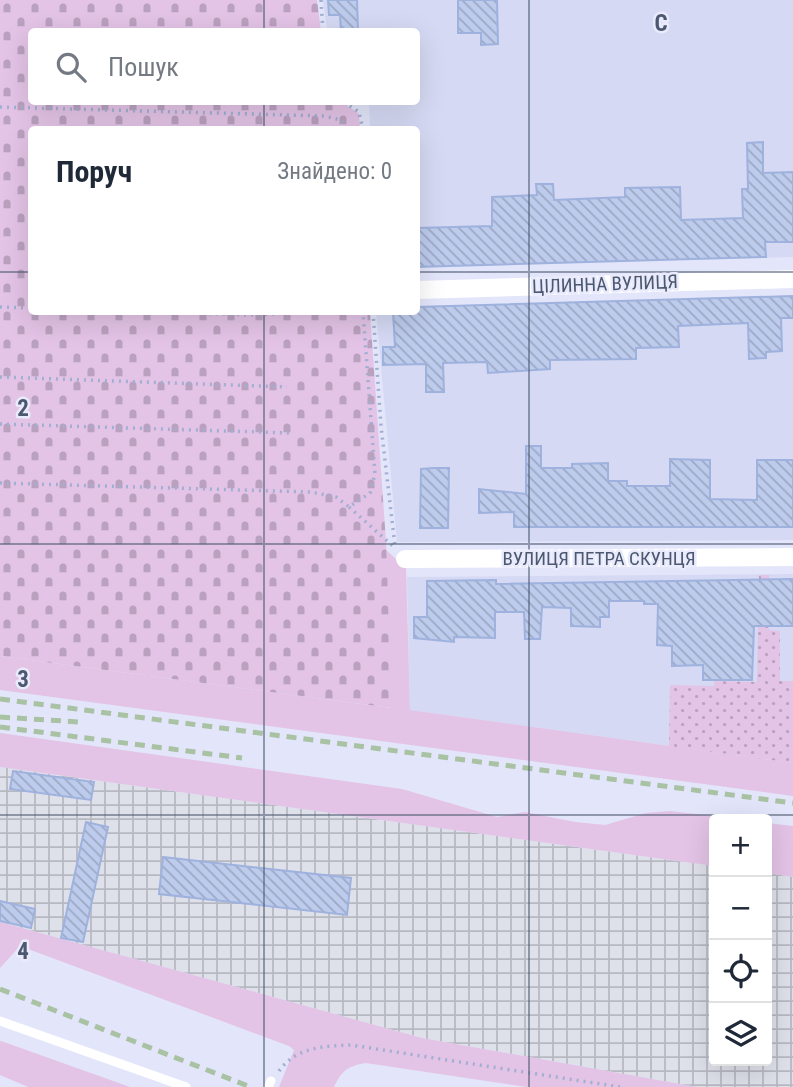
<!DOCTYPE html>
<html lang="uk">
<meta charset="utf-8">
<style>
body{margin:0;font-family:"Roboto Condensed",sans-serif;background:#f6f6f7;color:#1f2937}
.controls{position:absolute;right:21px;bottom:21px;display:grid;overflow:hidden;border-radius:7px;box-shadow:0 7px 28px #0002}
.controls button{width:63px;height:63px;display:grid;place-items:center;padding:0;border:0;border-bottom:2px solid #e0e1e3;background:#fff;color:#1f2937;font:35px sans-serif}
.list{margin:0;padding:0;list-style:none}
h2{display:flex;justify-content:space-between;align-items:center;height:91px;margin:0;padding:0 28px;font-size:30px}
h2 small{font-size:23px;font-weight:400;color:#747a83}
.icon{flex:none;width:38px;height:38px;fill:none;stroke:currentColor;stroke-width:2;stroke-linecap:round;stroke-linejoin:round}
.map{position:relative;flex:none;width:793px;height:1087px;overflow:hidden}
.search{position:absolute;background:#fff;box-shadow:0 7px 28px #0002;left:28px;top:28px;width:392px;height:77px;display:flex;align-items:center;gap:18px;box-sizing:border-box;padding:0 24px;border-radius:7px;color:#747a83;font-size:26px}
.panel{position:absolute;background:#fff;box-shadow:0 7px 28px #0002;left:28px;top:126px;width:392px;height:189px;border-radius:7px}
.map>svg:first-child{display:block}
</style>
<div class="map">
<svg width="793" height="1087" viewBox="0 0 793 1087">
<defs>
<pattern id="industrial-grid" width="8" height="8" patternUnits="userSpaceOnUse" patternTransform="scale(1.75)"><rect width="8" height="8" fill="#dee0ea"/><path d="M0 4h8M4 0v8" fill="none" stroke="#b6b8c2"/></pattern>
<pattern id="cemetery-stones" width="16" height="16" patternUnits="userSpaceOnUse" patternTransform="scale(1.75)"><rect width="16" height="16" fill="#e3c3e6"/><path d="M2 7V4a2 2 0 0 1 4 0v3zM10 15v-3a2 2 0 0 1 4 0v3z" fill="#baa1bf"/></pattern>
<pattern id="garden-dots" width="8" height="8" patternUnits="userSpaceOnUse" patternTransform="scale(1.75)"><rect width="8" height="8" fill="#e3c3e6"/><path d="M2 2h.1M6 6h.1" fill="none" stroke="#baa1bf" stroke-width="1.8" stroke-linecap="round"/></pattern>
<pattern id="building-back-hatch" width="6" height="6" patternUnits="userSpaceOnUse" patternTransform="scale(1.75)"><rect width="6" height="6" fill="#bdcbed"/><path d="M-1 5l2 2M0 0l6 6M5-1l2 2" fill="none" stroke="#9ca8c4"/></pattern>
</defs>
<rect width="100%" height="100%" fill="#e3e5fa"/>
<g fill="#d5d9f3">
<path d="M323 0H793V257L417 267 416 130 370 129 369 102H416V32L327 31Z"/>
<path d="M793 296V540L397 542 376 312H416L417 307Z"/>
<path d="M793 574V763L410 710 407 577Z"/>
</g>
<path fill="url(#industrial-grid)" d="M0 767 714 866V1061H767V873L793 877V1087H697L422 1038 0 922Z"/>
<g fill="#e3c3e6">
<path d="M386 550 406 568 410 710 793 763V796L0 690V656L391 708Z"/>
<path d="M0 733 402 789 497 817 525 812 575 822 605 825 646 813 670 811 740 819H714V866L0 767Z"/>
<path d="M767 823 793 826V877L767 873Z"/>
<path d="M0 922 422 1038 697 1087H527L366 1063C348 1066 342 1070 334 1087H279L294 1050 289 1046 20 946 0 968Z"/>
<path d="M0 1041H1L130 1087H28L0 1075Z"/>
</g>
<path fill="url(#cemetery-stones)" d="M0 0H317L321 31 32 32V102H328L344 103 359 114 360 129 32 130V312H370L386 542 392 708 0 656Z"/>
<path fill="url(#garden-dots)" d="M759 575H769V630L780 631V681H793V763L669 746 670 685 714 686V681L757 682Z"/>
<g fill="url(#building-back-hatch)" stroke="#9fb2de" stroke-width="2">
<path d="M328 0H357L358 31 341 32 340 15H329Z"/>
<path d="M458 0H497L498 44 481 45V33H458Z"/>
<path d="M763 142V173L793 172V242H765L766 257 416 267V228L492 226V197L537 195 536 184H553L554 200 625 197V188L680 187 681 220 743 218 742 189H748L747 143Z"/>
<path d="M793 296V318H781L782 351 766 352V358L749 359 748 323 678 326 679 347 636 348V359L550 360V369L488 373 487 362 443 363 444 392H426V364L383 365V347H395L393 312H416V307Z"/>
<path d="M526 446H541V468H572V464L608 463V481H627V486H670V459L710 460V499L757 500V460H793V527H514V512L479 513V489L526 494Z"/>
<path d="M434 468H449L448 528H420L421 469Z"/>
<path d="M793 579V626H754L752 680H703V665L672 666V646L657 645 658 604H644V601H609V617H600V627L571 626V608L542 607 540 639H525L524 612H495V638L454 637V642L414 638V617H427V581L496 580V584Z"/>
<path d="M13 771 94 782 91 800 10 789Z"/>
<path d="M86 822 108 827 83 942 61 938Z"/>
<path d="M163 857 351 878 347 915 159 894Z"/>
<path d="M0 901 35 909 31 928 0 921Z"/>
</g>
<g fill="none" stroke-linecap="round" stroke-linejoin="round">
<g stroke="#a1afd1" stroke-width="3.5" stroke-dasharray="2 5" stroke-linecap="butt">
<path d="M321 0 323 32"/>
<path d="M344 102 359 112 363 130"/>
<path d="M0 107 324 116 341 120 348 130"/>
<path d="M0 307 32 308"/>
<path d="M153 312 256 315 300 312"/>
<path d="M373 312 381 426 395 546"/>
<path d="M0 377 287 387"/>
<path d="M0 424 292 433"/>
<path d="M0 483 311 492 336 497 349 507 370 493 375 474 363 312"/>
<path d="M349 507 394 547"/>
<path d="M279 1071C296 1047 324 1046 351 1045L620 1087"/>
</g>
<g stroke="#fff" stroke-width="9">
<path d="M0 1021 186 1087"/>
<path d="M268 1087 271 1081"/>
</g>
<g stroke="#fff" stroke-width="18">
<path d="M416 290 793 279"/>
<path d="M405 559 793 557"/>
</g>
<g stroke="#a8c2a3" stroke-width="5" stroke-dasharray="10 7" stroke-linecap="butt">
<path d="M0 699 793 803"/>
<path d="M0 717 79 722"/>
<path d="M0 727 242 758"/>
<path d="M0 989 248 1086"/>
</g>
</g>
<path fill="none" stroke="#4b5870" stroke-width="2" stroke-opacity="0.55" d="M264 0V32M529 0V1087M264 102V130M0 272H32M416 272H793M264 312V1087M0 544H793M0 815H793"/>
<g text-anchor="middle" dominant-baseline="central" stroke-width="5" stroke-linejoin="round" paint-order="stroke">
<g font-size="19" fill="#4b5870" stroke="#e9ebfd">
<text transform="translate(605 284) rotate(-2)">ЦІЛИННА ВУЛИЦЯ</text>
<text x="599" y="558">ВУЛИЦЯ ПЕТРА СКУНЦЯ</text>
</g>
</g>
<g font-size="23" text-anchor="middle" font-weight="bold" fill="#4b5870" stroke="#e9ebfd" stroke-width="5" stroke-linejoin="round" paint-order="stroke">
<text x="661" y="31">C</text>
<text x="23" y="416">2</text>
<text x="23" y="687">3</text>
<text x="23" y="959">4</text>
</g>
</svg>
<div class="controls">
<button>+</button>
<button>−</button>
<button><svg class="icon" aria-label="locate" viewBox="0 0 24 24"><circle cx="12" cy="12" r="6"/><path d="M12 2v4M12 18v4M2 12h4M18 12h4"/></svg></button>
<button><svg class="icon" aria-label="layers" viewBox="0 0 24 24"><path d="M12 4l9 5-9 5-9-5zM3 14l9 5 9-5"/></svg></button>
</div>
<div class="search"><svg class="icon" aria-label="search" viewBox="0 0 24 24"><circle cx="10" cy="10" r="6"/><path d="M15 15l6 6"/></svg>Пошук</div>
<section class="panel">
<h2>Поруч<small>Знайдено: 0</small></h2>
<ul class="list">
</ul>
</section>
</div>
